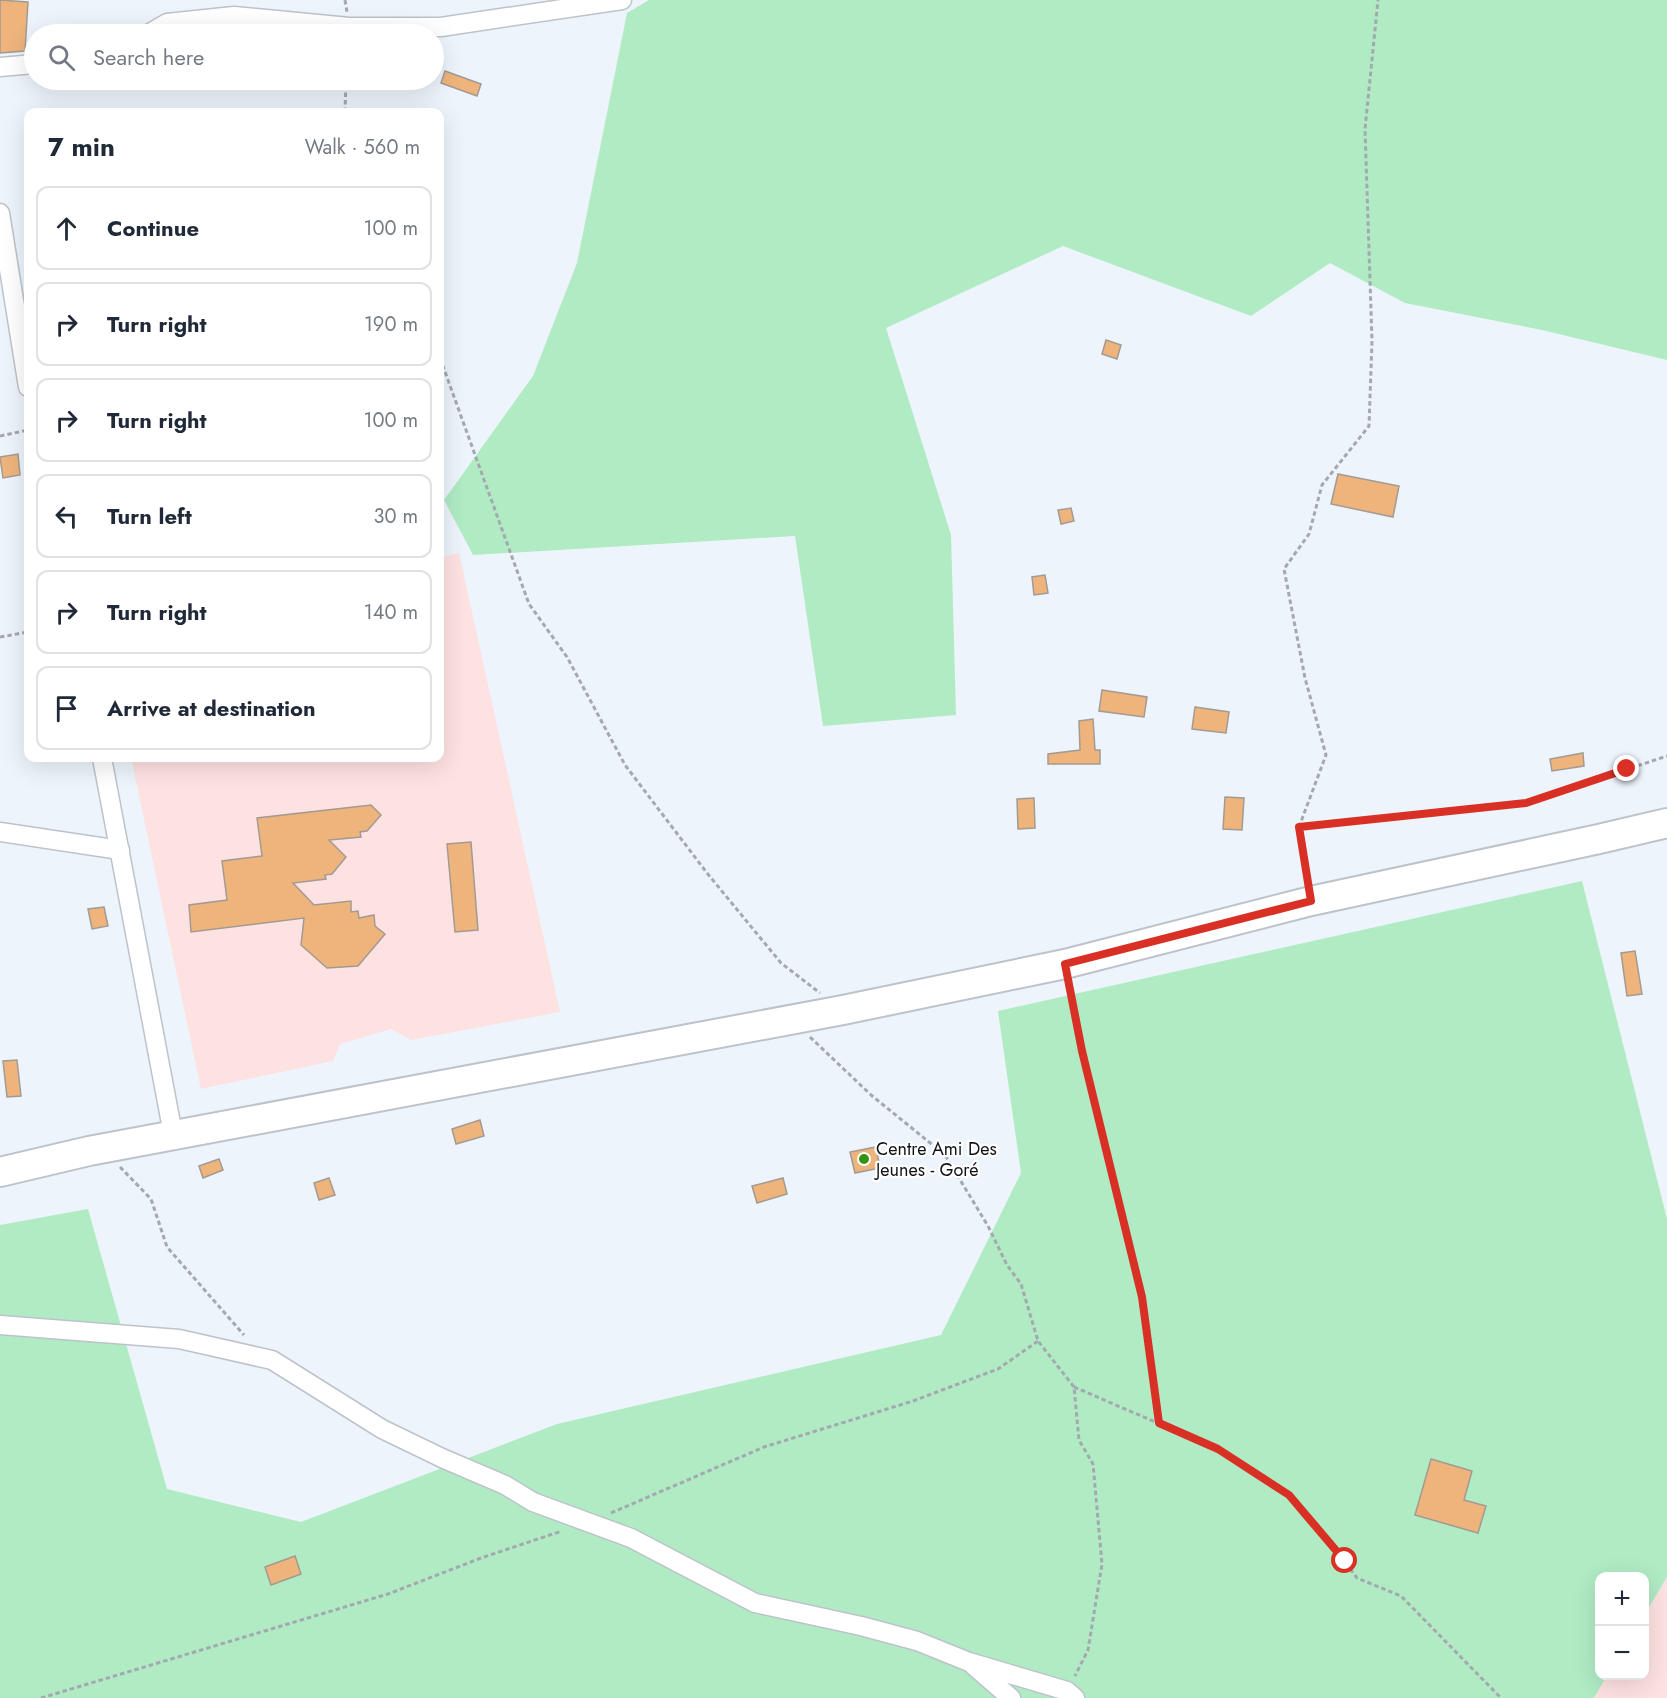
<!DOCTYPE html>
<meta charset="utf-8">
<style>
body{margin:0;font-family:Jost,sans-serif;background:#f2f2f3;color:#1f2937}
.controls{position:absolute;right:18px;bottom:18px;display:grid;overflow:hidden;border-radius:12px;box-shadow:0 6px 24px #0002}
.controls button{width:54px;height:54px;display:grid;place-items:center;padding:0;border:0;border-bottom:2px solid #e0e1e3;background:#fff;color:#1f2937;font:30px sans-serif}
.stop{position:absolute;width:18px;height:18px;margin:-14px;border:4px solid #d93025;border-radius:50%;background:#fff}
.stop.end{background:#d93025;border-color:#fff;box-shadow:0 2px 6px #0008}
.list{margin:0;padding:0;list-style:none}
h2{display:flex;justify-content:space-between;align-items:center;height:78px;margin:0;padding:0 24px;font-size:26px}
h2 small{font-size:20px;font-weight:400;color:#747a83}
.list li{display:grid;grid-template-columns:39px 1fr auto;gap:18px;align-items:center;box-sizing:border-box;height:84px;margin:0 12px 12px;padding:0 12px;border:2px solid #e0e1e3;border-radius:12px}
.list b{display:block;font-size:22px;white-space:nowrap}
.list em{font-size:20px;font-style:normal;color:#747a83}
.icon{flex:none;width:33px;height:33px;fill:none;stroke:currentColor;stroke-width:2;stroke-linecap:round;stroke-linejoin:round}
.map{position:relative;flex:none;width:1667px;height:1698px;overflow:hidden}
.search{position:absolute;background:#fff;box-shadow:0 6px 24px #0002;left:24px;top:24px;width:420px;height:66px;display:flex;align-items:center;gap:15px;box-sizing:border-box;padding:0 21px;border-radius:33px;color:#747a83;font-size:22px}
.panel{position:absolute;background:#fff;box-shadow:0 6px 24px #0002;left:24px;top:108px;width:420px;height:654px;border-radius:12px}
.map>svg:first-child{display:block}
</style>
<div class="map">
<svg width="1667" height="1698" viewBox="0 0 1667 1698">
<rect width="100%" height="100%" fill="#edf4fc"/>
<g fill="#fde2e1">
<path d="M459 553 560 1012 411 1040 391 1029 340 1044 333 1061 201 1089 131 758H440V558Z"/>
<path d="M1667 1577V1698H1594L1607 1676H1644L1645 1614Z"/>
</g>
<g fill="#b0ebc4">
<path d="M649 0H1667V360L1542 330 1405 303 1330 263 1251 316 1063 246 886 328 951 535 956 715 823 726 795 536 473 555 444 500 533 376 577 263 627 13Z"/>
<path d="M1582 881 1667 1219V1577L1645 1614 1644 1576H1600V1676H1607L1594 1698H0V1225L88 1209 167 1489 301 1522 557 1424 941 1335 1021 1173 998 1011Z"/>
</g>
<g fill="#eeb47c" stroke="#a29a93" stroke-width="1.5">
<path d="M0 0 28 2 25 51 0 53Z"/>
<path d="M445 71 481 84 477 96 441 83Z"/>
<path d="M1106 340 1121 345 1117 359 1102 354Z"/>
<path d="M18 454 20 475 3 478 0 457Z"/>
<path d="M1338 474 1399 486 1393 517 1331 504Z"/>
<path d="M1071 508 1074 521 1061 524 1058 510Z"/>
<path d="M1045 575 1048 593 1034 595 1032 577Z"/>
<path d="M1102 690 1147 697 1144 717 1099 711Z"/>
<path d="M1195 707 1229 712 1226 733 1192 729Z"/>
<path d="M1093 719 1095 750H1100V764H1048V754L1080 750 1079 721Z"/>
<path d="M1583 753 1584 766 1552 771 1550 759Z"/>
<path d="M1225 797 1244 798 1242 830 1223 829Z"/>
<path d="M1034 798 1035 828 1018 829 1017 799Z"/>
<path d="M371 805 381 815 367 831 360 832 361 837 329 840 346 857 332 874 325 875 326 879 293 883 314 905 351 901V912L358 911 359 918 374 915 375 926 385 934 358 966 327 968 301 945 304 918 191 932 189 905 227 900 222 861 262 856 257 818Z"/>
<path d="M471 842 478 930 455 932 447 844Z"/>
<path d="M104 907 108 926 92 929 88 909Z"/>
<path d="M1635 951 1642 994 1627 996 1621 953Z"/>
<path d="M17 1060 21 1096 7 1097 3 1061Z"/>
<path d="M480 1120 484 1136 456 1144 452 1129Z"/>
<path d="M876 1147 880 1168 855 1173 850 1152Z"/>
<path d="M219 1159 223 1170 203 1178 199 1166Z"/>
<path d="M329 1178 335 1195 319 1200 314 1183Z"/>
<path d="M783 1178 787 1194 757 1203 752 1186Z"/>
<path d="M1431 1459 1472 1471 1464 1500 1486 1506 1478 1533 1415 1515Z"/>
<path d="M295 1556 301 1574 271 1585 265 1567Z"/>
</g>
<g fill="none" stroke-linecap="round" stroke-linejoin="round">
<g stroke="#bdc3cb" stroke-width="21">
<g id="minor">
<path d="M148 34 167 23 234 16 349 27H441L622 0"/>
<path d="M0 67 34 64"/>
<path d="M0 213 28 387"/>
<path d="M102 758 173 1134"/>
<path d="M0 832 120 850"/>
<path d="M0 1325 179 1339 272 1360 382 1429 442 1458 505 1485 533 1502 631 1538 755 1603 861 1626 917 1641 969 1662 1067 1691 1075 1698"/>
<path d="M974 1666 1011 1698"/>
</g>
</g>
<g stroke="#bdc3cb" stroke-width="32">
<path id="primary" d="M0 1172 89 1151 843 1010 1065 964 1311 901 1599 839 1667 823"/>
</g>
<g stroke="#a3a9af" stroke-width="3" stroke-dasharray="4.5 3" stroke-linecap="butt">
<path d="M345 0 347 12"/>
<path d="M345 112 346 80"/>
<path d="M440 358 529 604 567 657 625 765 707 873 781 963 820 993"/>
<path d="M0 436 28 430"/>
<path d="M0 637 28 632"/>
<path d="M1300 827 1526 803 1667 756"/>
<path d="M1308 879 1299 827 1326 755 1305 678 1284 569 1309 534 1322 485 1369 426 1372 341 1365 129 1378 0"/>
<path d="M1069 984 1082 1051 1142 1297 1159 1423"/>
<path d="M810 1037 871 1095 945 1155 988 1226 1007 1265 1021 1284 1038 1341 1074 1387 1079 1440 1093 1464 1102 1564 1088 1650 1075 1676"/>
<path d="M120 1167 151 1199 167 1247 244 1335"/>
<path d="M1074 1387 1218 1449 1289 1495 1332 1544 1357 1578 1401 1596 1501 1698"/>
<path d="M611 1513 764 1447 913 1401 998 1369 1038 1341"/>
<path d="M41 1698 388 1594 481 1558 562 1531"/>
</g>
<use href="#minor" stroke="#fff" stroke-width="18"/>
<use href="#primary" stroke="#fff" stroke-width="28"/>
</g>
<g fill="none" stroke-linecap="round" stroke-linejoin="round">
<path stroke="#d93025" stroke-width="8" d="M1345 1561 1289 1495 1218 1449 1159 1423 1142 1297 1082 1051 1065 964 1311 901 1299 827 1526 803 1627 769"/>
</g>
<circle fill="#339413" stroke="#fff" stroke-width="2" cx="864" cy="1159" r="6"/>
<g text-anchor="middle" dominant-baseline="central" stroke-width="4.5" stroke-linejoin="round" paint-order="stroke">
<g font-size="18" fill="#101315" stroke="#fff" text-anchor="start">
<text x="876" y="1149">Centre Ami Des<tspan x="876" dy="21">Jeunes - Goré</tspan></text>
</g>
</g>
</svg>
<div class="controls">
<button>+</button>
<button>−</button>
</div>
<div class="stop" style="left:1345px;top:1561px"></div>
<div class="stop end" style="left:1627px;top:769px"></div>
<div class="search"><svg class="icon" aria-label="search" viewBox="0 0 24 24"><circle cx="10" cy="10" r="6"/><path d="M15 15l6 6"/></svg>Search here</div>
<section class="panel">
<h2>7 min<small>Walk · 560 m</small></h2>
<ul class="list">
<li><svg class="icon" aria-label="ahead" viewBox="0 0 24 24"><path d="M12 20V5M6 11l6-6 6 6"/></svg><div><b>Continue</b></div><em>100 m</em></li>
<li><svg class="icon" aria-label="right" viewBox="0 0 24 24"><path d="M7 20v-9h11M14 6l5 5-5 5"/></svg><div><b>Turn right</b></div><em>190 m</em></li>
<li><svg class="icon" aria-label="right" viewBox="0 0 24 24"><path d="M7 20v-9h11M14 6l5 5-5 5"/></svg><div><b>Turn right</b></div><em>100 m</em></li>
<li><svg class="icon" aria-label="left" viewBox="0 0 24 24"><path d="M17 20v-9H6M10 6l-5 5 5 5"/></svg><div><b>Turn left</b></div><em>30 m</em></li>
<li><svg class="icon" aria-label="right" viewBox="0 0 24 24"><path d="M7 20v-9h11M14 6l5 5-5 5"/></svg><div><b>Turn right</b></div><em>140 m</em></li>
<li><svg class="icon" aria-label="arrive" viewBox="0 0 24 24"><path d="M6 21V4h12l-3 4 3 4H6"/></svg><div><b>Arrive at destination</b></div></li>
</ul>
</section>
</div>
